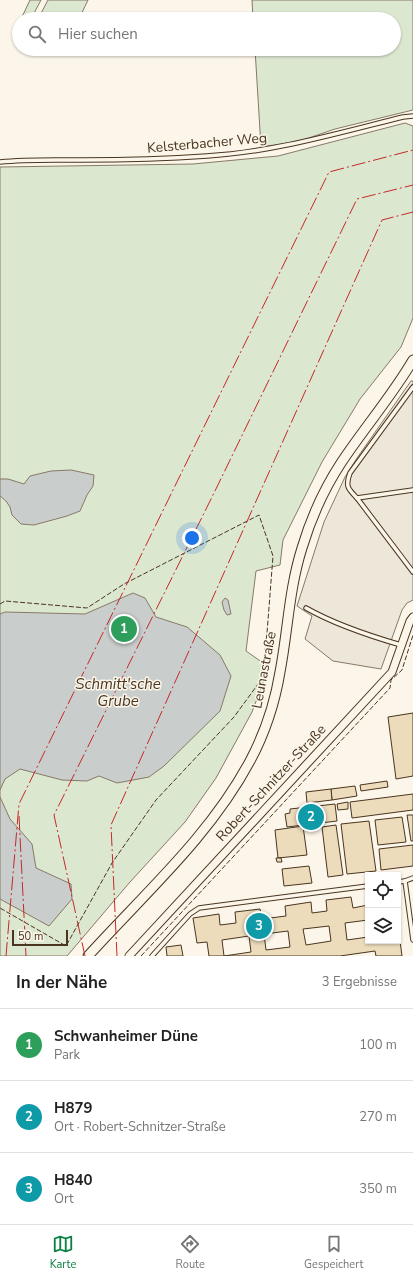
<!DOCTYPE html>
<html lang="de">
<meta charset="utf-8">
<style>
body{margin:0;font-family:"Nunito Sans",sans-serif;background:#f2f2f2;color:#222}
.controls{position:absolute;right:12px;bottom:12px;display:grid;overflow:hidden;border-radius:0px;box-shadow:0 1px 3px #0004}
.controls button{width:36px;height:36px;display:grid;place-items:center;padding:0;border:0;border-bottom:1px solid #e0e0e0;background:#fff;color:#222;font:20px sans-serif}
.scale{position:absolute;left:12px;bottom:10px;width:56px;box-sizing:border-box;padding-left:4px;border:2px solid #4a3520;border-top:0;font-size:11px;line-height:14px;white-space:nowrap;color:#4a3520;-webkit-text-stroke:3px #fbf6e9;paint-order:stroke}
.you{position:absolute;left:192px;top:538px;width:14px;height:14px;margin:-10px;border:3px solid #fff;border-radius:50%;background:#1a73e8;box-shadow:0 0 0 6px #1a73e833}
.badge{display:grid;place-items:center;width:26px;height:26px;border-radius:50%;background:#0b8043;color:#fff;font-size:13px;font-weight:700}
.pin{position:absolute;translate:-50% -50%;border:2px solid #fff;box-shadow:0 1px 4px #0006}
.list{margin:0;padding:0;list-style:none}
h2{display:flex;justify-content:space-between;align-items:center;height:52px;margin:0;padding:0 16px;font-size:17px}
h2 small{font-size:13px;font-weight:400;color:#767676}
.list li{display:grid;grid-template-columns:26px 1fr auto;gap:12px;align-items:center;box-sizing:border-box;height:72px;padding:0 16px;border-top:1px solid #e0e0e0}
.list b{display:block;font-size:15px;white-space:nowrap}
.list p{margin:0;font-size:13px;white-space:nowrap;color:#767676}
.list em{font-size:13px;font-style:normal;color:#767676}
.icon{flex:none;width:22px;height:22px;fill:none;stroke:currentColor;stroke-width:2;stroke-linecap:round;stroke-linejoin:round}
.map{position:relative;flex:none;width:413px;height:956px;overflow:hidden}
.search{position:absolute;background:#fff;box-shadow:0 1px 3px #0004;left:12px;right:12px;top:12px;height:44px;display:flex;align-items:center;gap:10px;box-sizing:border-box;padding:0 14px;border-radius:22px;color:#767676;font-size:15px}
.sheet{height:268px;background:#fff}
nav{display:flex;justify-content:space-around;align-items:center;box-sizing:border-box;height:56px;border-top:1px solid #e0e0e0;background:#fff;font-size:11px;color:#767676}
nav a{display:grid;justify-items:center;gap:2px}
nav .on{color:#0b8043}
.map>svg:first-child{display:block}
</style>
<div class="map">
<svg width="413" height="956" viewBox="0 0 413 956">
<rect width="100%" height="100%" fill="#fbf6e9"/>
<g fill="#dce7d0" stroke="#887966">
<path d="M30 0H41L31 19H21Z"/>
<path d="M48 0H88L79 19H38Z"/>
<path d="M252 0H413V110L335 129 300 141 261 147 255 49H394V19H253Z"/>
<path d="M405 123 413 126V318L401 347 360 399 322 462 283 540 280 565 256 571 246 651 266 665 263 683 252 712 216 778 185 822 130 882 67 956H0V167L193 164 278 156Z"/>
</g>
<path fill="#ede7d9" stroke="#887966" d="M411 381H413V600L407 603 402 610 381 669 333 661 305 639 312 616 297 606 324 522 345 477 357 458Z"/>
<g fill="#c9cecd" stroke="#887966">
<path d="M71 470 94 475 93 486 87 495 80 511 67 516 34 525 21 524 12 515 10 507 6 501 0 496V479H8L24 484 30 476 51 471Z"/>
<path d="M133 593 145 598 156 617 187 627 220 655 231 676 220 711 164 766 149 777 117 783 99 776 87 781 62 780 20 769 5 779 0 790V614L5 612 85 614Z"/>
<path d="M225 598 228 600 231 614 227 615 224 610 222 602Z"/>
<path d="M0 797 10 819 32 844 36 868 71 884 72 899 49 926 0 899Z"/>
</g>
<g fill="#ecdcbc" stroke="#4a3520" fill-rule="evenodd">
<path d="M413 713V776L396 779 388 717Z"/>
<path d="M387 781 388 787 361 791 360 785Z"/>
<path d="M355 786 357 796 332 800 331 789Z"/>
<path d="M331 789 332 800 307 803 306 792Z"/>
<path d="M413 794V810L352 818 350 802Z"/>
<path d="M348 802V809L338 810 337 804Z"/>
<path d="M335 804 337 821 287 827 285 814 290 813V809Z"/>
<path d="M407 815H413V841H411Z"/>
<path d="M402 817 406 842 378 845 375 820Z"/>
<path d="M369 821 376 871 347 874 341 824Z"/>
<path d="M336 825 343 875 328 877 322 827Z"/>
<path d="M303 826 307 855 278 858 275 830Z"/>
<path d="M413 845V866L381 870 379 849Z"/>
<path d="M276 858H281L282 862H277Z"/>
<path d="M309 866 312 883 284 886 282 869Z"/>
<path d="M351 897 353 908 368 905V920L345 923 347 940 368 937V941H398L399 933 402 956H376L375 951 340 956H209L207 942 197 943 193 918 219 914 220 925 236 923 235 912 260 909 262 919 286 916 285 906 311 902 312 913 327 911 326 900ZM329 926 331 941 306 945 303 929ZM288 931 290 947 266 950 264 934ZM249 936 251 952 224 956 222 940Z"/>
<path d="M181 945 183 956H167L166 947Z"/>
</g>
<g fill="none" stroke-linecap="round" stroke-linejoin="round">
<g stroke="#4a3520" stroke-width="5.5">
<g id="lane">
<path d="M0 162C27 159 55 160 82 160 124 160 165 159 207 156 274 152 338 133 403 117L413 116"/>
<path d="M413 387 350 473C345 486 348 489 357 498L413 572"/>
<path d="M357 498 413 490"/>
<path d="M306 608C334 624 370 636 401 645"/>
<path d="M405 881 413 878"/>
<path d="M398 882 405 881 413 940"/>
<path d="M152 956 190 914 199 908 368 886"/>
</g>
</g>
<g stroke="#4a3520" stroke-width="9">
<path id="street" d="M129 956 392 672 410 621 413 617"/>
</g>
<g stroke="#4a3520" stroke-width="11">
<path id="secondary" d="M88 956C145 893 210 836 250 761 265 733 275 702 280 672 288 630 289 589 302 548 311 518 324 489 341 463 364 428 392 396 413 360"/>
</g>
<use href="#lane" stroke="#fbf6e9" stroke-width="3.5"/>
<use href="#street" stroke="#fbf6e9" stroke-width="7"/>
<use href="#secondary" stroke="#fbf6e9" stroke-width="9"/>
<g stroke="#4a3520" stroke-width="1" stroke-dasharray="5 2" stroke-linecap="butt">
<path d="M0 604 5 601 87 608 124 584 259 515 273 556 267 633 261 680 234 717 156 800 112 863 66 946 0 908"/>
<path d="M141 956 390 688 391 680 402 670 413 635"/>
</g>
<g stroke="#c62828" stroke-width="1" stroke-dasharray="14 3 2 3" stroke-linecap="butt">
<path d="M19 816 26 956"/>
<path d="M6 956 19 804 329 172 413 150"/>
<path d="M85 956 54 815 214 493 357 199 413 185"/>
<path d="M117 956 111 825 382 220 413 212"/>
</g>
</g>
<g text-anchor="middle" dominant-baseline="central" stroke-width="3" stroke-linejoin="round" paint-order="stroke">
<g font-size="14" fill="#4a3520" stroke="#fbf6e9">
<text transform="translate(207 143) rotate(-5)">Kelsterbacher Weg</text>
<text transform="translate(264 670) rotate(-79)">Leunastraße</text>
<text transform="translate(271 783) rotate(-47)">Robert-Schnitzer-Straße</text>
</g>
<g font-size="15" font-style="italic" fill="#4a3520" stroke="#fbf6e9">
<text x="118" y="684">Schmitt'sche<tspan x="118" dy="17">Grube</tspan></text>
</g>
</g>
</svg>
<div class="controls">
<button><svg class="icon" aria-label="locate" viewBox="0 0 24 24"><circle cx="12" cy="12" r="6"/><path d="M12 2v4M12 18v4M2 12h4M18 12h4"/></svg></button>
<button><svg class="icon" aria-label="layers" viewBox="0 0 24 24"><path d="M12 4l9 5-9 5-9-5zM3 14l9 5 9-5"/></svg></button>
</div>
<div class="scale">50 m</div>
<div class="you"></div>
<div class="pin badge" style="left:124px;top:629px;background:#2e9e5b">1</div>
<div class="pin badge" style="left:311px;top:817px;background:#0f9aa8">2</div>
<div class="pin badge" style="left:259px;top:926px;background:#0f9aa8">3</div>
<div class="search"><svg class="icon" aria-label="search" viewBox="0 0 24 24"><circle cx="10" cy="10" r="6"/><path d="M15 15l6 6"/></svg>Hier suchen</div>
</div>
<section class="sheet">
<h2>In der Nähe<small>3 Ergebnisse</small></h2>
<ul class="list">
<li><span class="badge" style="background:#2e9e5b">1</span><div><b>Schwanheimer Düne</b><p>Park</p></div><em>100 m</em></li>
<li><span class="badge" style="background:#0f9aa8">2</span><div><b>H879</b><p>Ort · Robert-Schnitzer-Straße</p></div><em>270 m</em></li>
<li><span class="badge" style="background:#0f9aa8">3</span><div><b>H840</b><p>Ort</p></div><em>350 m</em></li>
</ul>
</section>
<nav>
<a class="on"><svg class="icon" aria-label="map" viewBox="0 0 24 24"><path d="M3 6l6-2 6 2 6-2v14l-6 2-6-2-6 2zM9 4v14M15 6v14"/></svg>Karte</a>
<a><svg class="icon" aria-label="directions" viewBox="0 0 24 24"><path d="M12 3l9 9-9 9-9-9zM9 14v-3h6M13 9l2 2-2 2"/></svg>Route</a>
<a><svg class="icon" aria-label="saved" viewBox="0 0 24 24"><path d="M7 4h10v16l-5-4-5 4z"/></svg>Gespeichert</a>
</nav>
